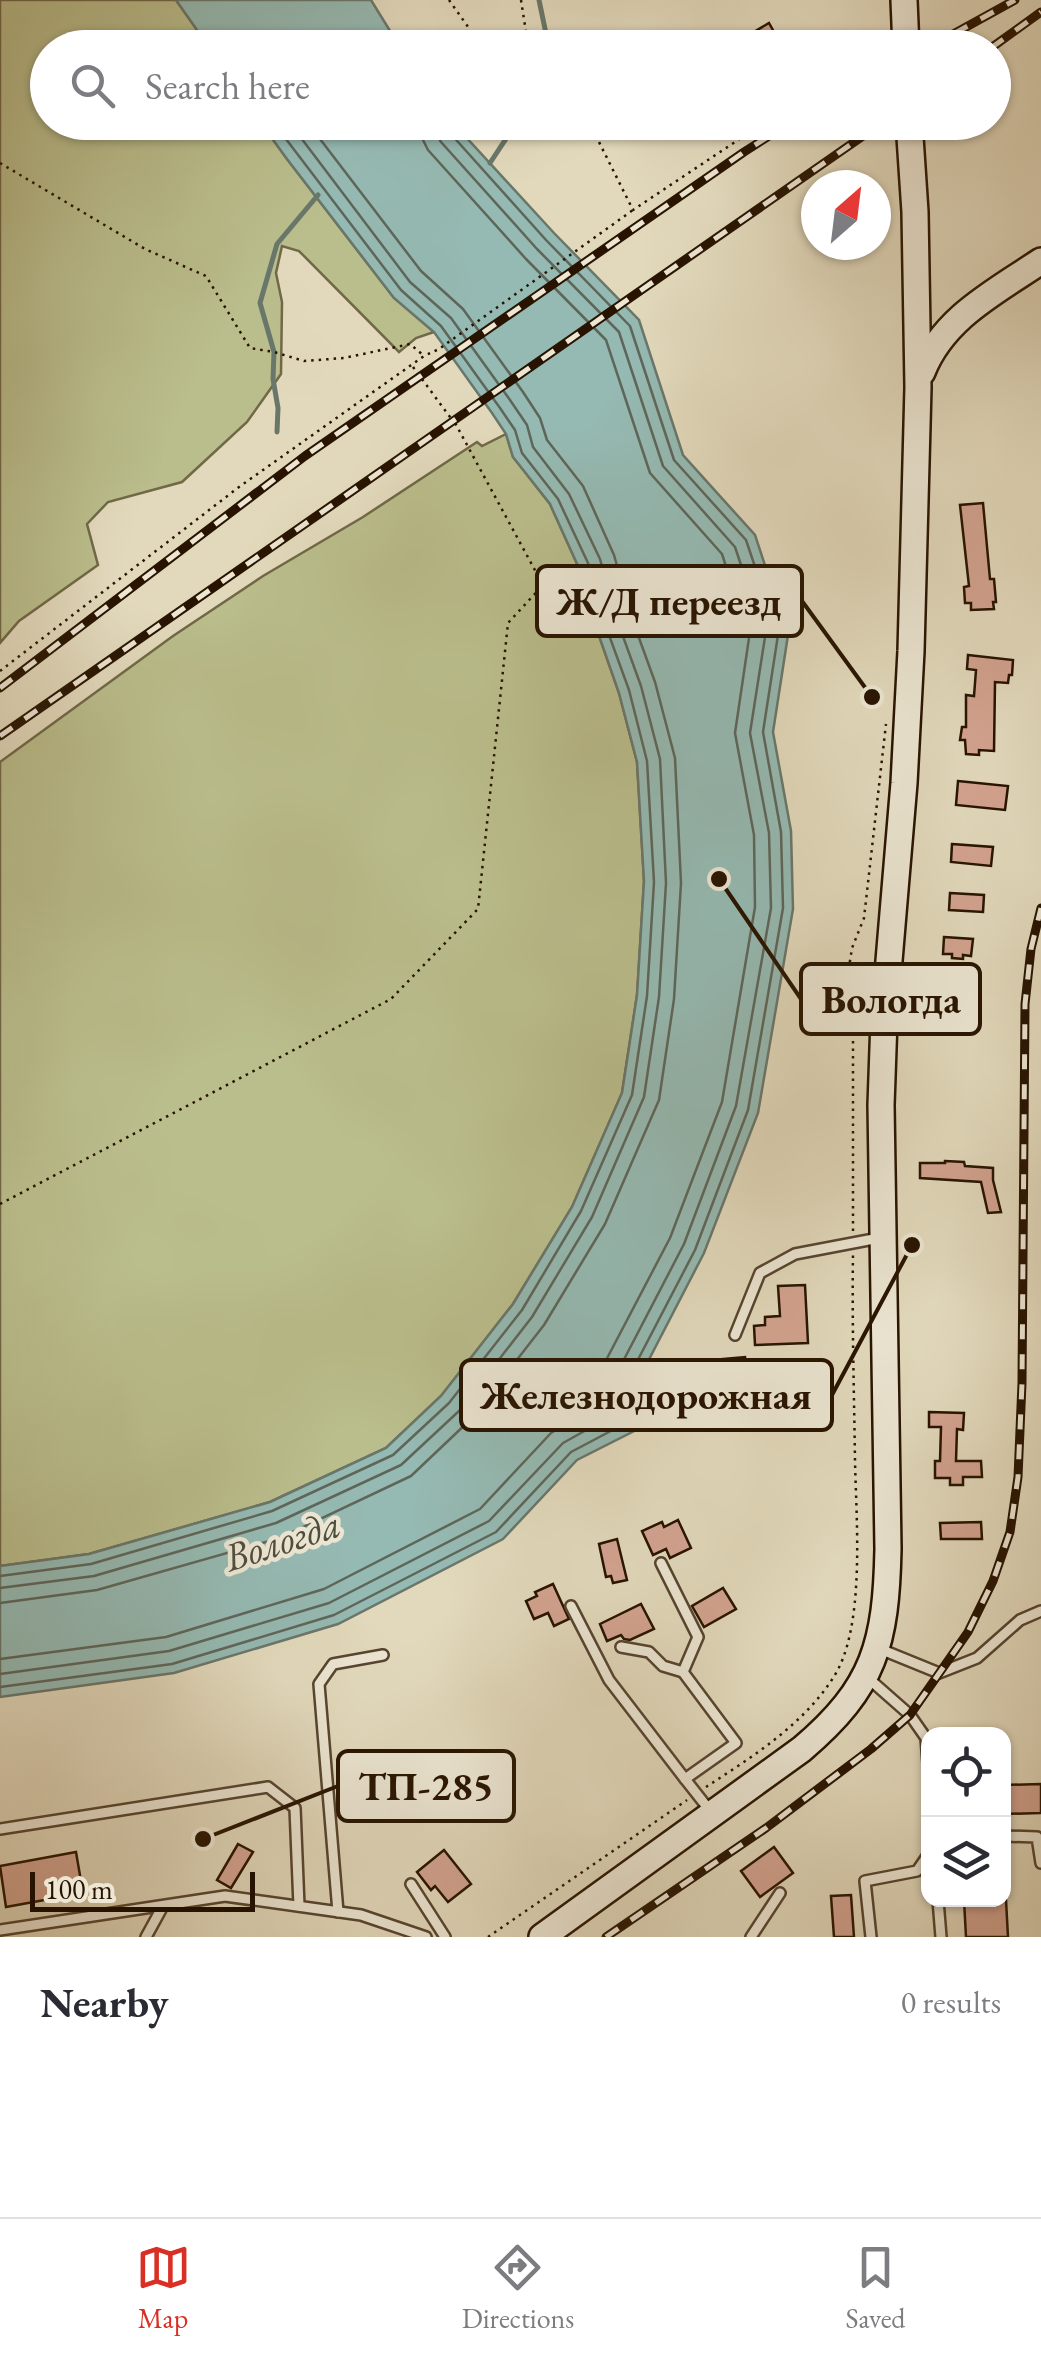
<!DOCTYPE html>
<meta charset="utf-8">
<style>
body{margin:0;font-family:"EB Garamond",serif;background:#f7f7f7;color:#2b2b33}
.controls{position:absolute;right:30px;bottom:30px;display:grid;overflow:hidden;border-radius:20px;box-shadow:0 2px 8px #0004}
.controls button{width:90px;height:90px;display:grid;place-items:center;padding:0;border:0;border-bottom:2px solid #e1e1e2;background:#fff;color:#2b2b33;font:50px sans-serif}
.compass{position:absolute;left:801px;top:170px;width:90px;height:90px;border-radius:50%;background:#fff;box-shadow:0 2px 8px #0004;rotate:28deg}
.scale{position:absolute;left:30px;bottom:25px;width:225px;box-sizing:border-box;padding-left:10px;border:5px solid #271300;border-top:0;font-size:28px;line-height:35px;white-space:nowrap;color:#271300;-webkit-text-stroke:8px #ece6d3;paint-order:stroke}
.list{margin:0;padding:0;list-style:none}
h2{display:flex;justify-content:space-between;align-items:center;height:130px;margin:0;padding:0 40px;font-size:42px}
h2 small{font-size:32px;font-weight:400;color:#7c7c81}
.icon{flex:none;width:55px;height:55px;fill:none;stroke:currentColor;stroke-width:2;stroke-linecap:round;stroke-linejoin:round}
.map{position:relative;flex:none;width:1041px;height:1937px;overflow:hidden}
.search{position:absolute;background:#fff;box-shadow:0 2px 8px #0004;left:30px;right:30px;top:30px;height:110px;display:flex;align-items:center;gap:25px;box-sizing:border-box;padding:0 35px;border-radius:55px;color:#7c7c81;font-size:38px}
.sheet{height:280px;background:#fff}
nav{display:flex;justify-content:space-around;align-items:center;box-sizing:border-box;height:140px;border-top:2px solid #e1e1e2;background:#fff;font-size:28px;color:#7c7c81}
nav a{display:grid;justify-items:center;gap:5px}
nav .on{color:#d93025}
.map>svg:first-child{display:block}
</style>
<div class="map">
<svg width="1041" height="1937" viewBox="0 0 1041 1937">
<rect width="100%" height="100%" fill="#e2d9bc"/>
<filter id="stains"><feTurbulence type="fractalNoise" baseFrequency=".002" numOctaves="4"/><feColorMatrix values="0 0 0 0 .2 0 0 0 0 .09 0 0 0 0 .02 0 0 0 .5 -.17"/></filter>
<radialGradient id="worn" r=".72"><stop offset=".6" stop-color="#630" stop-opacity="0"/><stop offset="1" stop-color="#630" stop-opacity=".3"/></radialGradient>
<g fill="#babd8c" stroke="#706846" stroke-width="2.5">
<path d="M0 0H176L209 47 48 48V122L261 123 287 159 394 298 434 332 416 338 399 352 299 251 282 246 276 273 282 302 281 374 247 422 182 482 108 502 87 524 98 565 19 621 0 643Z"/>
<path d="M506 434 513 457 550 504 578 566 596 627 619 693 637 762 644 881 637 995 622 1093 572 1207 513 1304 441 1396 386 1448 270 1502 89 1554 0 1566V762L173 636 263 576 363 517 477 442 482 446Z"/>
</g>
<g fill="#95bab3" stroke="#69776b" stroke-width="2.5">
<path d="M176 0H371L400 47H209Z"/>
<path d="M261 123H453L554 233 639 320 683 455 755 535 788 635 773 732 791 831 793 909 758 1113 704 1253 626 1404 642 1427 577 1460 503 1539 338 1624 174 1673 0 1697V1566L89 1554 270 1502 386 1448 441 1396 513 1304 572 1207 622 1093 637 995 644 881 637 762 619 693 596 627 578 566 550 504 513 457 506 434 492 413 434 332 394 298 287 159Z"/>
</g>
<g fill="none" stroke-linecap="round" stroke-linejoin="round">
<g stroke="#5e665a" stroke-width="2.5">
<path d="M0 1576 91 1564 272 1511 393 1455 449 1403 522 1310 581 1211 632 1095 647 996 654 882 647 761 629 690 605 624 588 563 558 499 522 453 515 430 500 408 441 326 401 290 273 122"/>
<path d="M0 1588 94 1576 276 1523 401 1465 459 1411 532 1317 592 1217 644 1097 659 997 666 883 660 759 641 686 617 620 600 559 569 494 533 447 527 425 510 400 451 318 410 282 289 122"/>
<path d="M0 1603 97 1590 280 1538 411 1476 470 1420 544 1325 605 1224 659 1100 674 999 681 883 675 758 655 682 631 616 614 555 583 486 547 440 540 418 523 392 463 309 421 271 307 122"/>
<path d="M0 1659 166 1637 324 1589 480 1509 551 1433 588 1411 592 1387 670 1238 722 1102 755 907 754 835 735 733 749 638 722 554 650 473 606 340 526 259 428 150 421 136 419 122"/>
<path d="M0 1674 169 1651 329 1603 489 1521 563 1443 606 1419 604 1403 606 1394 684 1244 736 1106 771 908 769 833 750 733 765 637 735 547 663 466 619 332 537 249 441 142 435 132 434 122"/>
<path d="M0 1687 172 1664 334 1615 496 1532 571 1452 624 1424C625 1415 615 1410 617 1400L695 1250 748 1110 783 908 781 832 763 732 778 635 746 540 674 460 630 326 546 240 450 133 447 122"/>
</g>
<g stroke="#69776b" stroke-width="5">
<path d="M539 0 549 48"/>
<path d="M490 163 517 122"/>
<path d="M277 432 278 408 273 379 274 352 260 303 277 244 318 195"/>
</g>
</g>
<g fill="#d3a390" stroke="#271300" stroke-width="2.5">
<path d="M769 23 783 48H754L747 36Z"/>
<path d="M983 503 990 579H994L996 602H993L994 609 971 610V603H965L964 587 969 586 960 505Z"/>
<path d="M968 655 1013 660 1012 675H1009L1008 683 995 682 994 751 979 750V755L966 754 965 740H960L962 727H966V695L974 696 976 670 967 669Z"/>
<path d="M958 781 1008 786 1005 810 956 805Z"/>
<path d="M952 844 993 847 991 866 951 862Z"/>
<path d="M950 893 984 895 983 912 949 910Z"/>
<path d="M944 937 973 939 971 956 963 955V959L952 958V954H943Z"/>
<path d="M945 1161 964 1162 965 1166 993 1168V1180L1001 1212 988 1213 981 1182 920 1178V1163H945Z"/>
<path d="M805 1285 808 1343 755 1345 754 1326 765 1325V1317L780 1316 778 1286Z"/>
<path d="M745 1357 748 1382 715 1385 713 1360Z"/>
<path d="M929 1412 964 1413 963 1430 957 1429 956 1461H981L982 1477H963V1485H950V1478H935V1461H940L941 1427H929Z"/>
<path d="M678 1520 691 1548 670 1558 666 1549 653 1555 642 1531 662 1522 664 1527Z"/>
<path d="M981 1522 982 1539H941L940 1523Z"/>
<path d="M617 1539 627 1580 613 1583 611 1576 606 1577 599 1544Z"/>
<path d="M553 1584 569 1619 554 1626 548 1613 534 1619 526 1601 537 1596 535 1592Z"/>
<path d="M723 1588 736 1609 704 1627 692 1606Z"/>
<path d="M641 1604 654 1629 630 1640 624 1639 621 1635 607 1641 600 1624Z"/>
<path d="M1041 1784V1813L1004 1814V1785Z"/>
<path d="M238 1844 253 1852 231 1888 217 1880Z"/>
<path d="M774 1847 793 1873 760 1897 741 1871Z"/>
<path d="M444 1850 471 1884 448 1902 435 1886 431 1890 417 1872Z"/>
<path d="M76 1852 83 1893 6 1907 0 1866Z"/>
<path d="M851 1895 854 1937H834L831 1896Z"/>
<path d="M964 1900H1006L1008 1937H966Z"/>
</g>
<g fill="none" stroke-linecap="round" stroke-linejoin="round">
<g stroke="#56442f" stroke-width="14">
<g id="lane">
<path d="M735 1335 760 1273 795 1254 879 1238"/>
<path d="M661 1563 698 1637 683 1672 736 1743 685 1779 711 1812"/>
<path d="M571 1606 609 1680 685 1779"/>
<path d="M621 1647 649 1652 663 1666 683 1672"/>
<path d="M880 1649 939 1673 977 1658 1020 1620 1041 1611"/>
<path d="M868 1678 910 1715 926 1738 928 1763"/>
<path d="M0 1829 268 1787 295 1808 299 1906"/>
<path d="M1004 1836 1037 1837 1041 1863"/>
<path d="M411 1884 445 1937"/>
<path d="M938 1900 941 1937"/>
<path d="M338 1912 319 1684 333 1664 383 1655"/>
<path d="M0 1930 225 1896 361 1915 426 1937"/>
<path d="M146 1937 163 1906"/>
<path d="M751 1937 780 1893"/>
<path d="M871 1937 865 1881 917 1871 928 1855"/>
</g>
</g>
<g stroke="#271300" stroke-width="30">
<g id="secondary">
<path d="M904 0 906 48"/>
<path d="M922 372C943 318 995 292 1041 261"/>
<path d="M542 1937 802 1749C875 1687 886 1643 888 1549L881 1105 884 1020 904 783 911 651 918 387 915 212 909 122"/>
</g>
</g>
<g stroke="#271300" stroke-width="2.5" stroke-dasharray="2.5 5" stroke-linecap="butt">
<path d="M449 0 483 48"/>
<path d="M521 0 526 32"/>
<path d="M589 122 633 210 765 122"/>
<path d="M0 163 145 249 206 276 250 348 274 352 304 361 344 358 410 344 423 355"/>
<path d="M413 367 453 421"/>
<path d="M0 671 239 487 424 356 439 349 633 210"/>
<path d="M0 1204 391 999 478 909 508 623 543 585 454 421"/>
<path d="M853 1231V1031L845 993 852 948 864 918 886 724"/>
<path d="M706 1787C752 1757 803 1725 833 1678 866 1629 856 1519 855 1460 854 1391 852 1322 853 1254"/>
<path d="M488 1937 687 1800"/>
</g>
<use href="#lane" stroke="#ece6d3" stroke-width="9"/>
<use href="#secondary" stroke="#ece6d3" stroke-width="25"/>
<g stroke="#271300" stroke-width="9">
<g id="rail">
<path d="M928 48 1015 0"/>
<path d="M991 48 1041 12"/>
<path d="M0 688 305 456 744 152 791 122"/>
<path d="M0 736 883 122"/>
<path d="M606 1937 766 1828 871 1749 910 1715 968 1632 993 1581 1010 1532 1018 1477 1022 1383 1025 1004 1031 949 1041 908"/>
</g>
</g>
<use href="#rail" stroke="#ece6d3" stroke-width="5" stroke-dasharray="15" stroke-linecap="butt"/>
</g>
<g text-anchor="middle" dominant-baseline="central" stroke-width="9" stroke-linejoin="round" paint-order="stroke">
<g font-size="40" font-style="italic" fill="#4e4d3f" stroke="#ece6d3">
<text transform="translate(282 1540) rotate(-18)">Вологда</text>
</g>
</g>
<path fill="none" stroke="#271300" stroke-width="4" d="M872 697L802 601M719 879L801 999M912 1245L832 1395M203 1839L338 1786"/>
<g fill="#271300" stroke="#ece6d3" stroke-width="4">
<circle cx="872" cy="697" r="10"/>
<circle cx="719" cy="879" r="10"/>
<circle cx="912" cy="1245" r="10"/>
<circle cx="203" cy="1839" r="10"/>
</g>
<g fill="#ece6d3" stroke="#271300" stroke-width="4">
<rect x="537" y="566" width="265" height="70" rx="10"/>
<rect x="801" y="964" width="179" height="70" rx="10"/>
<rect x="461" y="1360" width="371" height="70" rx="10"/>
<rect x="338" y="1751" width="176" height="70" rx="10"/>
</g>
<g font-size="40" text-anchor="middle" font-weight="bold" fill="#271300">
<text x="669" y="615">Ж/Д переезд</text>
<text x="891" y="1013">Вологда</text>
<text x="646" y="1409">Железнодорожная</text>
<text x="426" y="1800">ТП-285</text>
</g>
<rect width="100%" height="100%" filter="url(#stains)"/>
<rect width="100%" height="100%" fill="url(#worn)"/>
</svg>
<div class="controls">
<button><svg class="icon" aria-label="locate" viewBox="0 0 24 24"><circle cx="12" cy="12" r="6"/><path d="M12 2v4M12 18v4M2 12h4M18 12h4"/></svg></button>
<button><svg class="icon" aria-label="layers" viewBox="0 0 24 24"><path d="M12 4l9 5-9 5-9-5zM3 14l9 5 9-5"/></svg></button>
</div>
<svg class="compass" viewBox="-18 -18 36 36"><path d="M0-13l5 13h-10z" fill="#e53935"/><path d="M0 13l5-13h-10z" fill="#7c7c81"/></svg>
<div class="scale">100 m</div>
<div class="search"><svg class="icon" aria-label="search" viewBox="0 0 24 24"><circle cx="10" cy="10" r="6"/><path d="M15 15l6 6"/></svg>Search here</div>
</div>
<section class="sheet">
<h2>Nearby<small>0 results</small></h2>
<ul class="list">
</ul>
</section>
<nav>
<a class="on"><svg class="icon" aria-label="map" viewBox="0 0 24 24"><path d="M3 6l6-2 6 2 6-2v14l-6 2-6-2-6 2zM9 4v14M15 6v14"/></svg>Map</a>
<a><svg class="icon" aria-label="directions" viewBox="0 0 24 24"><path d="M12 3l9 9-9 9-9-9zM9 14v-3h6M13 9l2 2-2 2"/></svg>Directions</a>
<a><svg class="icon" aria-label="saved" viewBox="0 0 24 24"><path d="M7 4h10v16l-5-4-5 4z"/></svg>Saved</a>
</nav>
